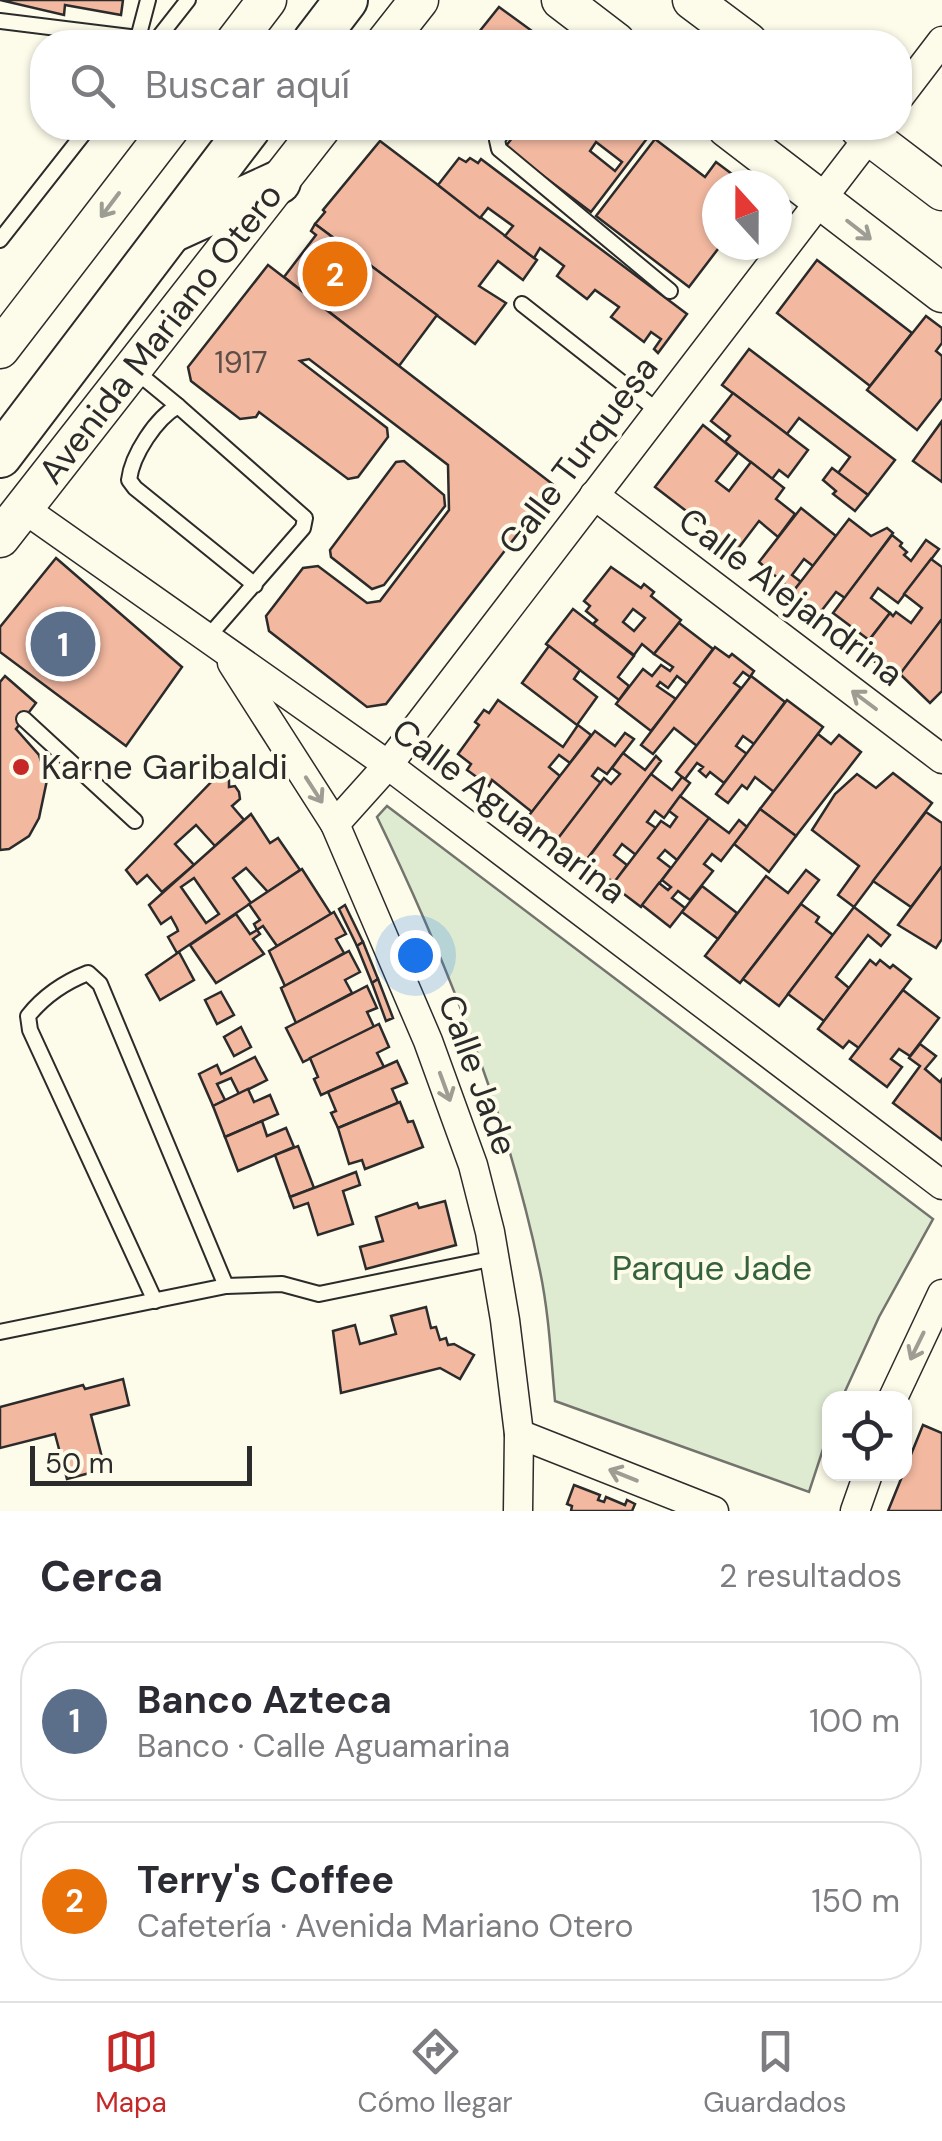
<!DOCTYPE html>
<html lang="es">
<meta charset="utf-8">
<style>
body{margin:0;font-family:"DM Sans",sans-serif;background:#f7f7f7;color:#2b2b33}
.controls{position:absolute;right:30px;bottom:30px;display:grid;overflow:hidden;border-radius:20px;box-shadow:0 2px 8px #0004}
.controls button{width:90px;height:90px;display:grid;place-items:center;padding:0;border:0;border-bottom:2px solid #e1e1e2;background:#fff;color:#2b2b33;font:50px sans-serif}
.compass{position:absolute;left:702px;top:170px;width:90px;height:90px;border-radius:50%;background:#fff;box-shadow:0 2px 8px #0004;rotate:339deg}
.scale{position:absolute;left:30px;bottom:25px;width:222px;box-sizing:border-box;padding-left:10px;border:5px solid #2b2b2b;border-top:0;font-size:28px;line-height:35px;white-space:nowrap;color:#2b2b2b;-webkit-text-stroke:8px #fdfbea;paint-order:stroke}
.you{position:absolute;left:415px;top:955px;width:35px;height:35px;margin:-25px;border:8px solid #fff;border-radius:50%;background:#1a73e8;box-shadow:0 0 0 15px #1a73e833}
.badge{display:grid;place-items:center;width:65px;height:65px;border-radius:50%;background:#c62828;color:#fff;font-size:32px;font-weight:700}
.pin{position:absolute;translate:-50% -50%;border:5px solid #fff;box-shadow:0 2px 10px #0006}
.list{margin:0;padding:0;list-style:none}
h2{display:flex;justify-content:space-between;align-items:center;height:130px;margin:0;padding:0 40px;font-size:42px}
h2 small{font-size:32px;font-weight:400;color:#7c7c81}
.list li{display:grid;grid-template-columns:65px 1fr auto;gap:30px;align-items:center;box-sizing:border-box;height:160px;margin:0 20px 20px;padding:0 20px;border:2px solid #e1e1e2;border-radius:40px}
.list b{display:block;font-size:38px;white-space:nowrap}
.list p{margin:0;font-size:32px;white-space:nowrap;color:#7c7c81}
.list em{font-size:32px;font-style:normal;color:#7c7c81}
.icon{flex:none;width:55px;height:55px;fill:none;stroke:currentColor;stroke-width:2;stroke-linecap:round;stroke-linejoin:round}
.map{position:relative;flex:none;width:942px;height:1511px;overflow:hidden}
.search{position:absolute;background:#fff;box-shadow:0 2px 8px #0004;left:30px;right:30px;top:30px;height:110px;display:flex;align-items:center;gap:25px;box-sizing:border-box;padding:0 35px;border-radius:40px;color:#7c7c81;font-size:38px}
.sheet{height:490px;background:#fff}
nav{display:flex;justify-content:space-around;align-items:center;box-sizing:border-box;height:140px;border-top:2px solid #e1e1e2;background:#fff;font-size:28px;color:#7c7c81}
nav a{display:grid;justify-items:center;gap:5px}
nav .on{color:#c62828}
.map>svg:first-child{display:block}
</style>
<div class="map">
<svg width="942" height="1511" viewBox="0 0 942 1511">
<rect width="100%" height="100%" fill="#fdfbea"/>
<path fill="#deebd1" stroke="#74746e" stroke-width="2.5" d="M387 806 933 1219 879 1317 842 1398H830L829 1431 809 1492 555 1401C551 1358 549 1314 540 1271 507 1114 447 961 377 817Z"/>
<g fill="#f2b8a0" stroke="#2b2b2b" stroke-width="2.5" fill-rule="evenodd">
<path d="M0 0H123L121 15 65 5 64 15Z"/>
<path d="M499 7 547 42H471Z"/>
<path d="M520 128H655L591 212 505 147ZM596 142 622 162 615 171 590 151Z"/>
<path d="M655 139 705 177 716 162 732 174 724 185H717L711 198 717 203V245H721L689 287 596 216Z"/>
<path d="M380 141 537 260 523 280 498 261 479 286 506 303 475 344 315 224 325 212 323 210Z"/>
<path d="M459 158 466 162 470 158 478 163 481 159 687 314 658 353 654 349 661 339 651 332 644 342 611 317 619 307 595 290 587 299 557 276 564 266 540 248 534 258 505 236 513 226 488 208 480 218 438 185Z"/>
<path d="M315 224 437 315 399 366 284 277 316 235 311 231Z"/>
<path d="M817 260 912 333 870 386 777 313Z"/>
<path d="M268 265 555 486 386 704 367 707 269 631 266 616 303 568 318 566 367 603 380 601 449 510 448 465 309 359 300 361 387 428 388 437 358 477 348 479 259 412 256 417 240 419 191 381 188 367Z"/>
<path d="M926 316 942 328V343L936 351 942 356V398L917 430 867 390Z"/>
<path d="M749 349 895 460 868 495 838 473 850 457 799 418 787 434 722 385Z"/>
<path d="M733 393 808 450 788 477 779 470 772 479 725 442 730 436 711 421Z"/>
<path d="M942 421V482L913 461Z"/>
<path d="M703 425 738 453 716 481 729 491 751 462 784 488 776 499 795 514 778 537 759 521 737 550 655 487Z"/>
<path d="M404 461 444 495 445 506 384 585 372 589 331 557 330 550 396 462Z"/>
<path d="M832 468 868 495 855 511 833 494 836 491 823 480Z"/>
<path d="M801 508 836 536 813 566 804 559 792 575 801 582 793 591 759 562Z"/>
<path d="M849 519 871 536 887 528 893 533 845 598 836 592 819 614 792 593Z"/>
<path d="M892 535 902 543 900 546 907 552 904 555 911 561 926 540 939 549 898 603 878 588 871 598 890 613 869 640 833 613Z"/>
<path d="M56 558 182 667 126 746 0 652V627Z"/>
<path d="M931 559 942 567V619L898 677 860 652 890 613 893 616 896 612 911 623 922 608 904 594Z"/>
<path d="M611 567 641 588 644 584 654 592 651 596 681 620 654 654 642 644 634 655 593 624 597 620 586 611 590 606 584 601ZM633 609 645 618 634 631 623 622Z"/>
<path d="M573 609 634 656 618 677 629 686 619 700 546 644Z"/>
<path d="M942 619V691L930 703 900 674Z"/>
<path d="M679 623 713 649 687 684 677 676 668 688 660 682 657 686 676 699 651 731 616 704 643 669 652 676 661 665 670 671 673 667 654 654Z"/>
<path d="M549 646 580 670 574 679 597 697 577 725 522 683Z"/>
<path d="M715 647 729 657 732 654 754 671 750 677 743 672 734 683 741 688 697 746 674 728 653 754 641 745Z"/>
<path d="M5 676 36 703 16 729 39 755 47 780 39 818 29 836 9 849 0 850V682Z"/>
<path d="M751 676 785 702 754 744 743 736 736 746 747 754 724 783 710 772 706 777 699 771 703 767 697 763 685 779 682 777 676 772Z"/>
<path d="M498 700 563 747 578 725 591 735 570 763 559 755 549 767 560 776 532 812 492 780 489 786 467 770 471 764 458 754 479 725 475 722 484 710 489 713Z"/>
<path d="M787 700 823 727 774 792 755 777 747 789 742 785 728 803 716 794Z"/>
<path d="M595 731 615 746 625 733 634 739 607 774 598 768 592 776 601 783 557 840 527 818Z"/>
<path d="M818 734 831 744 839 735 861 752 796 836 760 809Z"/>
<path d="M623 753 645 770 656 756 661 761 584 863 556 841 604 778 611 784 620 774 612 768Z"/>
<path d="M220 773 229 780V787L235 786 239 792 240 799 232 806 244 820 215 846 196 825 175 844 194 865 162 892 147 875 137 884 126 870Z"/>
<path d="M893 773 932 803 854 907 838 895 859 866 812 830 835 794 857 774 876 788Z"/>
<path d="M651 774 672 790 682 777 690 783 664 818 655 811 647 822 656 828 636 855 622 844 614 855 627 865 614 883 586 861Z"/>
<path d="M680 796 709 818 677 860 665 850 658 858 671 868 641 907 612 885 661 821 670 827 677 817 669 811Z"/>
<path d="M760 809 796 836 769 872 734 844Z"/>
<path d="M926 812 942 823V866L911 907 873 881Z"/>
<path d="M251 814 270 843 278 838 300 870 268 892 246 868 233 878 251 903 177 953 168 937 178 931 177 928 171 917 161 924 149 905ZM194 878 219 914 206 923 181 887Z"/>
<path d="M709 818 729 833 739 820 747 827 721 861 712 854 704 864 713 871 690 900 678 891 672 898 685 908 670 927 642 905 659 883 668 890 671 887 662 880Z"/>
<path d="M942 866V939L936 948 898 925Z"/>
<path d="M302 869 331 914 277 946 263 926 257 930 254 924 260 920 249 904Z"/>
<path d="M806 870 819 880 740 983 705 956 766 876 788 893Z"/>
<path d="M702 886 737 913 718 939 682 912Z"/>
<path d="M801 904 819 917 816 922 833 935 779 1006 743 979Z"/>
<path d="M345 905 363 942 357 946 339 909Z"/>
<path d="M854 907 890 935 881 946 868 935 836 977 849 988 824 1021 788 994Z"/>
<path d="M334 912 346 934 336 939 344 953 285 986 269 951Z"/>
<path d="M236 914 250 934 257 930 260 934 253 939 264 954 216 983 190 945Z"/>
<path d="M363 942 378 979 372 983 357 946Z"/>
<path d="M349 951 360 972 345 980 352 993 296 1023 281 988Z"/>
<path d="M179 952 194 980 160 1000 146 975Z"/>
<path d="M870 960 876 965 880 960 890 968 893 965 911 979 859 1048 849 1041 843 1048 818 1029Z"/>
<path d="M378 979 393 1018 386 1021 372 983Z"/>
<path d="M367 986 377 1008 367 1012 374 1027 303 1062 286 1028Z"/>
<path d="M903 990 939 1018 910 1056 899 1049 891 1059 902 1067 887 1087 850 1059Z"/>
<path d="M221 992 234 1015 217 1024 205 1000Z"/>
<path d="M379 1024 389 1047 377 1053 384 1067 321 1095 314 1079 318 1077 310 1058Z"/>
<path d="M241 1027 251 1047 234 1056 224 1037Z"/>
<path d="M920 1044 936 1056 925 1069 940 1082 942 1079V1140L893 1103 920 1066 909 1058Z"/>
<path d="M255 1057 267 1080 239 1094 231 1078 217 1084 225 1100 213 1106 199 1074 217 1065 221 1074Z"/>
<path d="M397 1061 407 1083 392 1089 398 1103 338 1128 331 1113 336 1111 328 1092Z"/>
<path d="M248 1089 254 1102 270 1095 278 1114 225 1137 213 1106Z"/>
<path d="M400 1102 408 1122 413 1121 423 1147 365 1169 362 1160 349 1164 338 1128Z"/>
<path d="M262 1121 267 1136 286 1128 294 1147 238 1171 225 1137Z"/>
<path d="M298 1146 314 1188 290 1197 275 1155Z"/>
<path d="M356 1172 360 1185 343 1191 353 1224 318 1235 308 1203 294 1208 290 1197Z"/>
<path d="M445 1201 456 1245 366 1269 360 1247 383 1241 376 1217 417 1203 419 1208Z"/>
<path d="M426 1307 431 1328 436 1327 440 1340 446 1338 448 1345 454 1344 474 1355 460 1379 440 1368 341 1393 333 1331 355 1325 360 1344 396 1334 391 1316Z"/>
<path d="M123 1379 129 1405 91 1415 105 1469 67 1479 55 1434 0 1448V1407L83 1385 85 1389Z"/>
<path d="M923 1425 942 1433V1511H888Z"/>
<path d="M574 1485 600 1495 598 1500 604 1502 606 1497 625 1505 627 1500 635 1504 632 1511H571L572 1506 567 1504Z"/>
</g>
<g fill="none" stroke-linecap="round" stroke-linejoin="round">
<g stroke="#2b2b2b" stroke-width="18">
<g id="lane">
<path d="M0 21 138 38 144 42"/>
<path d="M138 38 148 0"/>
<path d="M155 42 188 0"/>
<path d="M572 42 587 21"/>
<path d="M450 128 454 130"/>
<path d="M505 128 497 140 499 149 670 291"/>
<path d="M0 240 88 128"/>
<path d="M522 304 658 411"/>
<path d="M133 369 178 406"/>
<path d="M208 637 303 528 305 518 178 406C156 418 132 455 129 480L135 488 255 585"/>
<path d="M24 719 135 821"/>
<path d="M155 1301 30 1030 28 1016C44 996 65 982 88 973L100 984 226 1286"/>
<path d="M0 1332 226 1286 282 1284 319 1294 495 1258"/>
</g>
</g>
<g stroke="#2b2b2b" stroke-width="31">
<g id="street">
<path d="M900 96 942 41"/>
<path d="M594 495 942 759"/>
<path d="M23 508 388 765 942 1185"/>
<path d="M232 663 335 824 428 1041 473 1165 490 1232 505 1320 519 1434 518 1511"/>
<path d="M335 824 388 765 876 128"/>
<path d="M893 1398 942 1294"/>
<path d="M519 1434 714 1511"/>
<path d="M855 1511 868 1474"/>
</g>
</g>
<g stroke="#2b2b2b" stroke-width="41">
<g id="secondary">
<path d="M561 0 616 42"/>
<path d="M692 0 748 42"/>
<path d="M235 42 267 0"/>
<path d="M386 42 419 0"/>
<path d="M727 128 942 293"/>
<path d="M859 128 942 191"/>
<path d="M0 349 170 128"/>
<path id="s1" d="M0 538 321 128"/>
</g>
</g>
<g stroke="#2b2b2b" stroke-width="46">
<g id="primary">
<path d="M314 42 346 0"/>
<path d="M174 230 279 182"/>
<path d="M0 456 249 128"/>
</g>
</g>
<use href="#lane" stroke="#fdfbea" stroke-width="14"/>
<use href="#street" stroke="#fdfbea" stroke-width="28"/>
<use href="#secondary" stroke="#fdfbea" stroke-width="38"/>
<use href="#primary" stroke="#fdfbea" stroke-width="42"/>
</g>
<defs><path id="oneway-shaft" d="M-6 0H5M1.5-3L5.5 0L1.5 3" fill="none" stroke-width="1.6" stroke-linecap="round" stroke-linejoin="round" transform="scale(2.5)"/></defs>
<g stroke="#9e9d94">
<use href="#oneway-shaft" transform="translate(110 205) rotate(127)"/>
<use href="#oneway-shaft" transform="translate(859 230) rotate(38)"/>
<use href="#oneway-shaft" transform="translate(864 700) rotate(-143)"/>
<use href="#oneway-shaft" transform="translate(314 790) rotate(57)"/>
<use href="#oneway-shaft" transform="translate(445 1087) rotate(70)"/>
<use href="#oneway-shaft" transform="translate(917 1346) rotate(116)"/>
<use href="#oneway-shaft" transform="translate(623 1475) rotate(-158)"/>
</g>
<circle fill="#c62828" stroke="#fdfbea" stroke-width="4" cx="21" cy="767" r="10"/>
<g text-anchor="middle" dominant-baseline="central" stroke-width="8" stroke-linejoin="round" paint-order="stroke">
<g font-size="30" fill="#5d4e48">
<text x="241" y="362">1917</text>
</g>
<g font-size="35" fill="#2b2b2b" stroke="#fdfbea">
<text stroke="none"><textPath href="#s1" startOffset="260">Avenida Mariano Otero</textPath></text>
<text transform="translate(578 455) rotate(-53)">Calle Turquesa</text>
<text transform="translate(791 597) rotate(37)">Calle Alejandrina</text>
<text transform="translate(509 811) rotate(37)">Calle Aguamarina</text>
<text transform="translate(478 1075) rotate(70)">Calle Jade</text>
</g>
<g font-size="35" fill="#2b2b2b" stroke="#fdfbea" text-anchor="start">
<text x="41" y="767">Karne Garibaldi</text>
</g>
<g font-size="35" fill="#34623c" stroke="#fdfbea">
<text x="712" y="1268">Parque Jade</text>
</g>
</g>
</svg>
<div class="controls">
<button><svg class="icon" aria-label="locate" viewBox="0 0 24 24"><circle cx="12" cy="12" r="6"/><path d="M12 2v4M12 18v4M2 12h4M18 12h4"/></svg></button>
</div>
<svg class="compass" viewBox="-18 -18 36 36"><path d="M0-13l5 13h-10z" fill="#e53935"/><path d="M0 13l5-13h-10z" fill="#7c7c81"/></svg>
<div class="scale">50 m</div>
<div class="you"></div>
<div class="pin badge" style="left:63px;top:644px;background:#5c6f8a">1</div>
<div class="pin badge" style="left:335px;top:274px;background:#e8710a">2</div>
<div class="search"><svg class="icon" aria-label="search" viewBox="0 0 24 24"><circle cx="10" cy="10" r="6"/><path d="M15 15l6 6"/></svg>Buscar aquí</div>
</div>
<section class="sheet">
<h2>Cerca<small>2 resultados</small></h2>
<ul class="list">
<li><span class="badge" style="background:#5c6f8a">1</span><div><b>Banco Azteca</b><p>Banco · Calle Aguamarina</p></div><em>100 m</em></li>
<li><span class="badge" style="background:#e8710a">2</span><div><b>Terry's Coffee</b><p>Cafetería · Avenida Mariano Otero</p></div><em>150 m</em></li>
</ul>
</section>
<nav>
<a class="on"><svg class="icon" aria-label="map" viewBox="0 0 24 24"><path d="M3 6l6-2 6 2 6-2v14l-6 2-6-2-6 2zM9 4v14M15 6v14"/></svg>Mapa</a>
<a><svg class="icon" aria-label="directions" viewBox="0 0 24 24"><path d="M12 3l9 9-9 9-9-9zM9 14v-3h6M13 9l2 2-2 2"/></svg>Cómo llegar</a>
<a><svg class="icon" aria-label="saved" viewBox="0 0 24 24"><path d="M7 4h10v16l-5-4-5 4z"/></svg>Guardados</a>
</nav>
